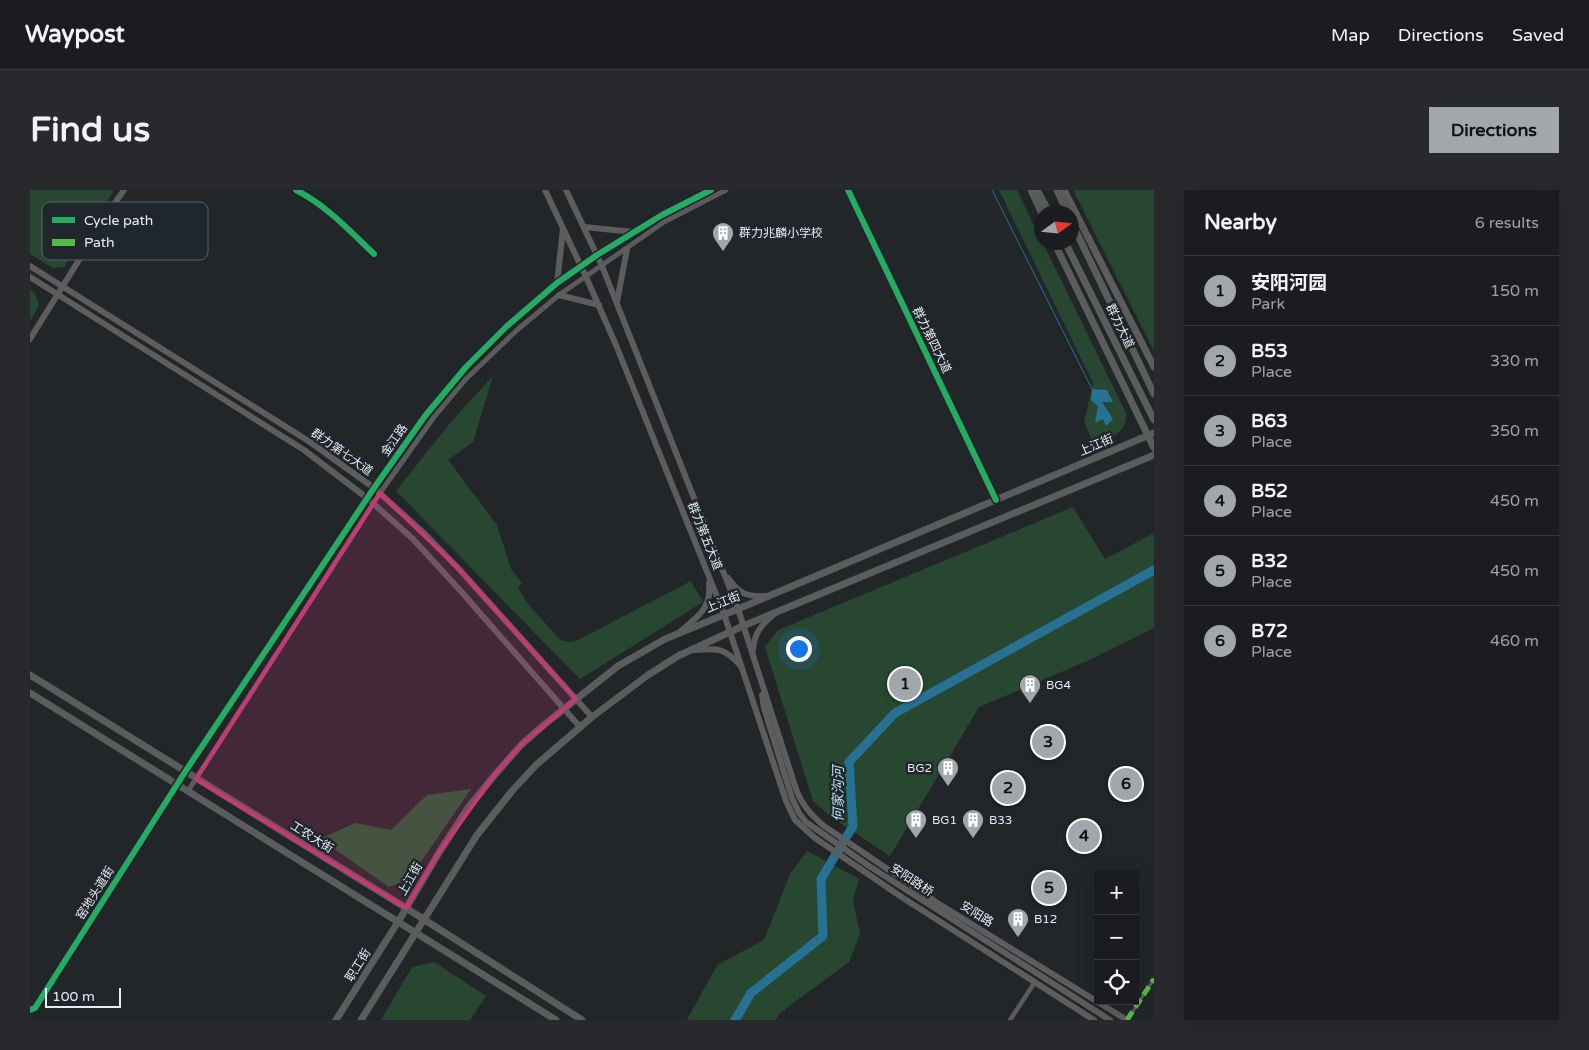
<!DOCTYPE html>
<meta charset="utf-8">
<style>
body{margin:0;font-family:"Varela Round","Noto Sans SC",sans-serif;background:#27292c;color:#f1f3f6}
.controls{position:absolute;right:15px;bottom:15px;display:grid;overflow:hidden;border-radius:0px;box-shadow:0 5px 20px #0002}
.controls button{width:45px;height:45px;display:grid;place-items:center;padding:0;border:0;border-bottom:1px solid #383a3d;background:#1a1c1f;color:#f1f3f6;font:25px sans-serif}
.compass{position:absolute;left:1004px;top:15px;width:45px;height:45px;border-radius:50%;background:#1a1c1f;box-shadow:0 5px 20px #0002;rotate:75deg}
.scale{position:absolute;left:15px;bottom:12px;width:76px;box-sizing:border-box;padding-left:5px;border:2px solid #e8edf1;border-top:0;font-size:14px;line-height:18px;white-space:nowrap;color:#e8edf1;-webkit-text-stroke:4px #1f262c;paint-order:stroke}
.you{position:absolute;left:768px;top:458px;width:18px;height:18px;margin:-12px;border:4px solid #fff;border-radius:50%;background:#1a73e8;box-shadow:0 0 0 8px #1a73e833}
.badge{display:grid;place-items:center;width:32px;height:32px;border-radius:50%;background:#a3a7ab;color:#111;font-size:16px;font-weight:700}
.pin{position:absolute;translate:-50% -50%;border:2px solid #fff;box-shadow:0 1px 5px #0006}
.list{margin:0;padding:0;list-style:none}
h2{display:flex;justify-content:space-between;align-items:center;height:65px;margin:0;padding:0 20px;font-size:21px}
h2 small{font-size:16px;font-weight:400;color:#9fa1a4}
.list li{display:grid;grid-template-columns:32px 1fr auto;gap:15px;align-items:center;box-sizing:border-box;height:70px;padding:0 20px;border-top:1px solid #383a3d}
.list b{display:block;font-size:19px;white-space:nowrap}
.list p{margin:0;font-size:16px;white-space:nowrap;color:#9fa1a4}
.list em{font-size:16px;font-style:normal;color:#9fa1a4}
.icon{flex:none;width:28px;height:28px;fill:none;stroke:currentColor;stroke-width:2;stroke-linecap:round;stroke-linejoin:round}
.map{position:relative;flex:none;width:1124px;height:830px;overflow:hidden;border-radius:0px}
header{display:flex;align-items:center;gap:30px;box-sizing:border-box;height:70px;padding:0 25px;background:#1a1c1f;border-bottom:1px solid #383a3d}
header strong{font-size:24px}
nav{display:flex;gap:28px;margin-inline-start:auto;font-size:18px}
.intro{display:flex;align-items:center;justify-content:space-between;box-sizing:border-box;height:120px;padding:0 30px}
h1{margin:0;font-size:35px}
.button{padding:12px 22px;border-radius:0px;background:#a3a7ab;color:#111;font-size:18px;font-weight:700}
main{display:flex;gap:30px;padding:0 30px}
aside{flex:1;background:#1a1c1f;border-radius:0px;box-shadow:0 5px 20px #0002}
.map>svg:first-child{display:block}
</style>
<header>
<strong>Waypost</strong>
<nav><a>Map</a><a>Directions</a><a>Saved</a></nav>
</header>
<div class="intro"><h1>Find us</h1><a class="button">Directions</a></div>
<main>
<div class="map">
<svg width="1124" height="830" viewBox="0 0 1124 830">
<rect width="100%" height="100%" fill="#222629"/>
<g fill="#284730">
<path d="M0 0H84L34 77 23 78 0 64Z"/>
<path d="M969 0H987L1011 50 1012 52 1013 53 1096 223C1098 244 1080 247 1064 254L1054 232 1063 193Z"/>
<path d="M1043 0H1124V161Z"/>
<path d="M0 100 5 103 9 116 0 131Z"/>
<path d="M463 186 443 252 418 270 467 335 481 379 492 393 488 397 498 414 530 450 539 452 546 451 661 391 673 412 550 489 366 301 420 233Z"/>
<path d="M1043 317 1075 369 1124 343V438L1057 471 949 517 860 666 804 629 783 611 735 457 748 440Z"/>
<path d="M777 661 829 689 823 710 830 744 819 772 750 823 746 830H657L687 775 734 750 760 684Z"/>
<path d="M404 772 456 806 440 830H351L382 777Z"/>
</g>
<path fill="#265b35" d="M441 599 379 689 359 697 290 649 325 633 361 640 397 605Z"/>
<path fill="#277293" d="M1062 199 1077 200 1083 212H1072L1083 229 1076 236 1073 229 1065 233 1068 216 1061 210Z"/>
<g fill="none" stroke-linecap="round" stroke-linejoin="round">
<path stroke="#277293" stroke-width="1" d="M962 0 1062 199"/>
<path stroke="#277293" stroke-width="9" d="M705 830 721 803 793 746 791 689 823 636 819 572 865 523 1124 380"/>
<path stroke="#5b5b5b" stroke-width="3" d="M1098 829 1124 789"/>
<g stroke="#5b5b5b" stroke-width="4.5">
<path d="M266 0C296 15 321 42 344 64"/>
<path d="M818 0 966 310"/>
<path d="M0 820 5 818 147 595"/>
<path d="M980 830 1005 792"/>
</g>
<g stroke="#5b5b5b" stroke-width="5">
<path d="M147 595C200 514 254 434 308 353 347 294 388 226 438 175 466 146 496 117 528 92 575 56 628 26 681 0"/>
<path d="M158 601 350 303 404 227 436 189 487 140 529 105 634 32 696 0"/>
</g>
<g stroke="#5e5d5e" stroke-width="6">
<path d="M515 0 556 87 586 155 694 424 756 611 765 630 785 648 873 708 1064 830"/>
<path d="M536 0 572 76 708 419 766 599C772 615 781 625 794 636L909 714 1097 830"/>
<path d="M554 37 604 42"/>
<path d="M0 76 280 252 344 298 395 344 429 379 562 527"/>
<path d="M0 87 274 260 337 308 382 348 428 398 550 537"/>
<path d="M527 93 533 39"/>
<path d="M529 105 569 115"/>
<path d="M587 112 597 59"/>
<path d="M0 149 80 20 94 0"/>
<path d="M698 388C710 404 716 407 736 406"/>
<path d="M651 441C668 426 682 418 679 393"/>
<path d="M664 460C686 458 694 457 710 475"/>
<path d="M723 460C724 444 731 435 743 425"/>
<path d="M732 505 734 518 762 608 769 623 776 632 839 676 1080 830"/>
</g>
<g stroke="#5b5c5c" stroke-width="7">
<path d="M1001 0 1012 24"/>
<path d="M1007 0 1019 22"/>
<path d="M1027 0 1037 22"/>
<path d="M1034 0 1124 177"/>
<path d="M1042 33 1124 204"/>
<path d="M1024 52 1124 258"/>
<path d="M1035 52 1124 230"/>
<path d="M0 485 376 718 552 830"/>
<path d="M0 503 526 830"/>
<path d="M306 830 368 732 410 661 438 618 463 587 491 555 515 534 588 476 635 449 708 419 1124 243"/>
<path d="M331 830 447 645 482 601 506 575 562 527 618 485 648 466 713 436 1124 265"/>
</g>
<path stroke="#58b947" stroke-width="5" stroke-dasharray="10 5" stroke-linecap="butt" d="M1097 830 1124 789"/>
<g stroke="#1f262c" stroke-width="9">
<g id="cycleway">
<path d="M266 0C296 15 321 42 344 64"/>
<path d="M818 0 966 310"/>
<path d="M0 820 5 818 155 582 344 298 395 226 436 177 476 137 527 93 567 65 632 25 681 0"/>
</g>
</g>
<use href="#cycleway" stroke="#26ab63" stroke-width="6"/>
</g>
<path fill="#c83872" fill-opacity="0.2" stroke="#c83872" stroke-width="4" stroke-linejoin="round" d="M350 303 429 379 546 509 491 555 463 587 410 661 376 718 166 589Z"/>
<defs>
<g id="building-pin" transform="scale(1.125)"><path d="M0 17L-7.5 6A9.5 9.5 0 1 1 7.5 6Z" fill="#a3a7ab" stroke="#1f262c"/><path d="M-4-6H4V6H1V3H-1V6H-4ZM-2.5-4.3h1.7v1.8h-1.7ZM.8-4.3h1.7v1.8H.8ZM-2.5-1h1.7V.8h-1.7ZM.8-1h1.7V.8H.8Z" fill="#fff"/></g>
</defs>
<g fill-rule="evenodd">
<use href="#building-pin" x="693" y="43"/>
<use href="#building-pin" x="1000" y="495"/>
<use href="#building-pin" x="918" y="578"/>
<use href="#building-pin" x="886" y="630"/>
<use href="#building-pin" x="943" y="630"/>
<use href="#building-pin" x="988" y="729"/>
</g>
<g text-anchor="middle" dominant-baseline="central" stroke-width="5" stroke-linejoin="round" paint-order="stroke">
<g font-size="12" fill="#e8edf1" stroke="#1f262c" text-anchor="start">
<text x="709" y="43">群力兆麟小学校</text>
<text x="1016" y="495">BG4</text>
<text x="902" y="578" text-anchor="end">BG2</text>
<text x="902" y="630">BG1</text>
<text x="959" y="630">B33</text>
<text x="1004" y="729">B12</text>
</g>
<g font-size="12" fill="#e8edf1" stroke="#1f262c">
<text transform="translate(1090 136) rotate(64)">群力大道</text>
<text transform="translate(902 150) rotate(64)">群力第四大道</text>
<text transform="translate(364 250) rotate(-55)">金江路</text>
<text transform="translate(1066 255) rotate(-23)">上江街</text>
<text transform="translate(312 262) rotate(35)">群力第七大道</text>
<text transform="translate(675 346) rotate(68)">群力第五大道</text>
<text transform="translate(693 412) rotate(-22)">上江街</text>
<text transform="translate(282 647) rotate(32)">工农大街</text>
<text transform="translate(380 689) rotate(-60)">上江街</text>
<text transform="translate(882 690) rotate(33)">安阳路桥</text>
<text transform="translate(65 703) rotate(-58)">窑地头道街</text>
<text transform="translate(947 724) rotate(32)">安阳路</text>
<text transform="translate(328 775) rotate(-58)">职工街</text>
</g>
<g font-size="14" font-style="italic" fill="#b9e0f5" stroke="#1f262c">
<text transform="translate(808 604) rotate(-90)">何家沟河</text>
</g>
</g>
<rect x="12" y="12" width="166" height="58" rx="8" fill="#1f262c" stroke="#5b6267" stroke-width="1"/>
<rect x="22" y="27" width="23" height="6" fill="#26ab63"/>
<rect x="22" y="49" width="23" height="7" fill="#58b947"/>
<g font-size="14" fill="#e8edf1">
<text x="54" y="35">Cycle path</text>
<text x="54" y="57">Path</text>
</g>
</svg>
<div class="controls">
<button>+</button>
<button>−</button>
<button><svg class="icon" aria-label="locate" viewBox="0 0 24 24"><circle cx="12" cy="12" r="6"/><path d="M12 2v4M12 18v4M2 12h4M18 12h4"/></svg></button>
</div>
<svg class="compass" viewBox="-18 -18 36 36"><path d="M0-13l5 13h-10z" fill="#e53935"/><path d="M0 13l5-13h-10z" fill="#9fa1a4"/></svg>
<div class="scale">100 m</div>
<div class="you"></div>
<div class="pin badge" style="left:875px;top:494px">1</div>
<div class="pin badge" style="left:978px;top:598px">2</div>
<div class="pin badge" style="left:1018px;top:552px">3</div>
<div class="pin badge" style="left:1054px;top:646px">4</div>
<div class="pin badge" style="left:1019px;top:698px">5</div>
<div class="pin badge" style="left:1096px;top:594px">6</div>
</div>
<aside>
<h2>Nearby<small>6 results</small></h2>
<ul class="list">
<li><span class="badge">1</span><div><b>安阳河园</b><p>Park</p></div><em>150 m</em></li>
<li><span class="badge">2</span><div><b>B53</b><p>Place</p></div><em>330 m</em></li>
<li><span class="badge">3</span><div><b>B63</b><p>Place</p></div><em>350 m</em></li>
<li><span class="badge">4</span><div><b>B52</b><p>Place</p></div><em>450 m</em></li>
<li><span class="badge">5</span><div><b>B32</b><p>Place</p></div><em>450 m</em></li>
<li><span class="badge">6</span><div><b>B72</b><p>Place</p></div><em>460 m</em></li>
</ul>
</aside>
</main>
